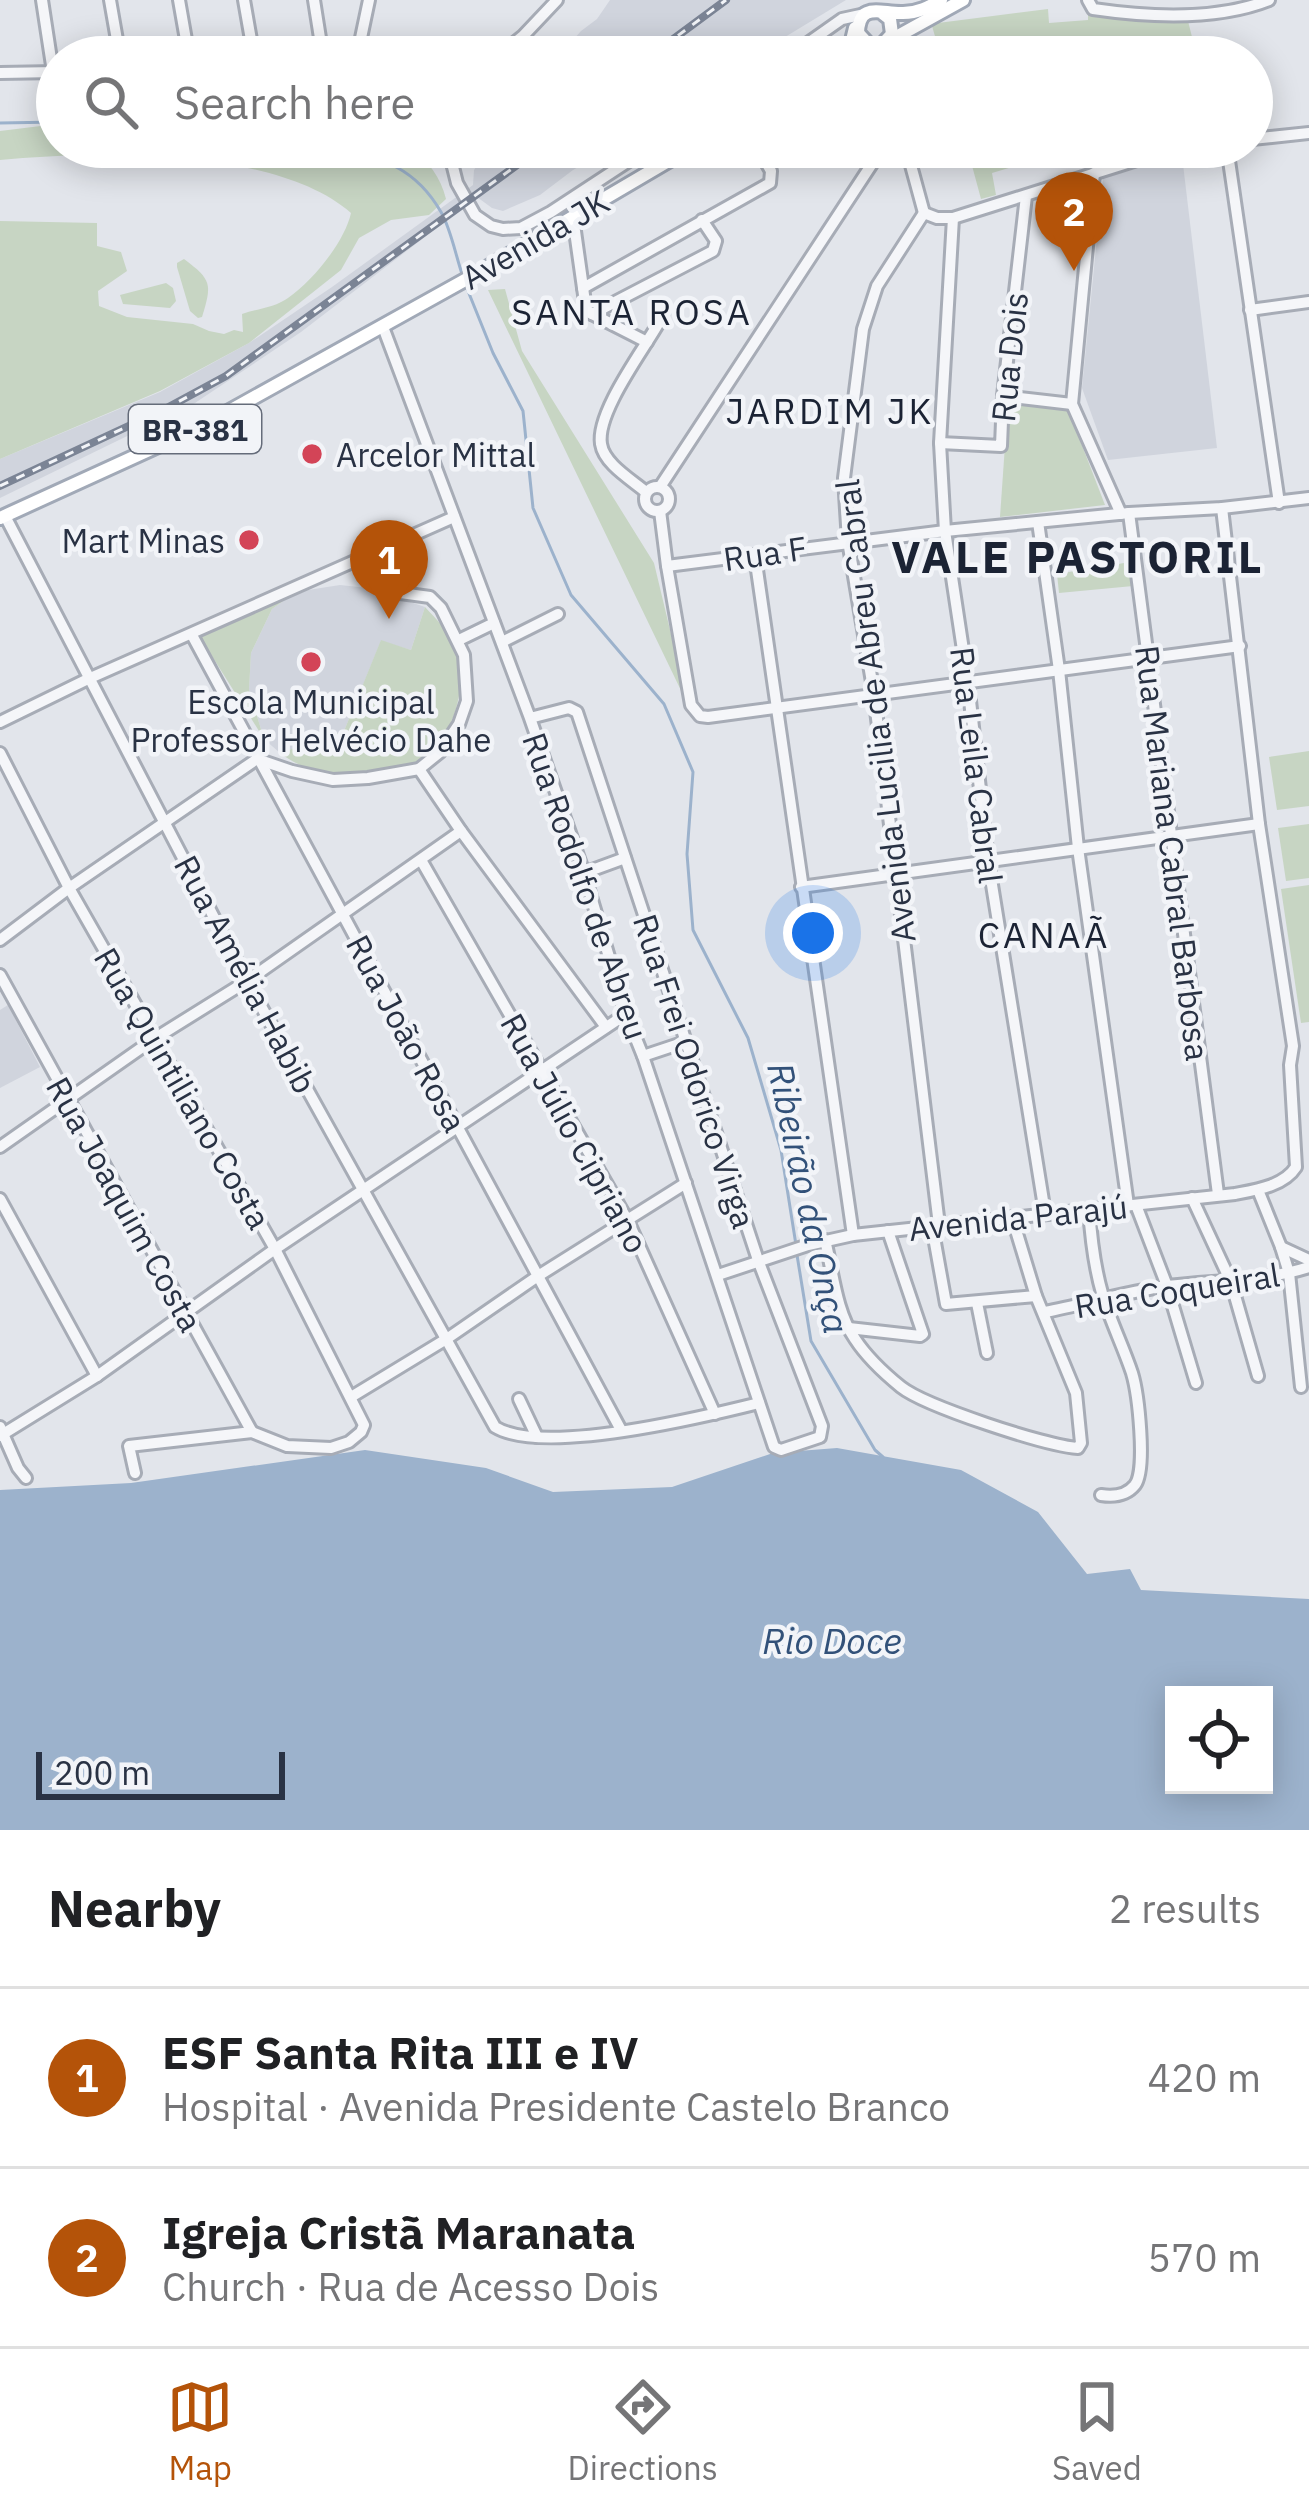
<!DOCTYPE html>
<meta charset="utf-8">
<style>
body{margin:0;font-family:"IBM Plex Sans",sans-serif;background:#f6f6f6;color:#202124}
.controls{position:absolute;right:36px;bottom:36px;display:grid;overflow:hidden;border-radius:0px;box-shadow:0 6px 30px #0003}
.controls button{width:108px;height:108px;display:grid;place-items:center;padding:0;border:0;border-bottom:3px solid #e0e0e0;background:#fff;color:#202124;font:60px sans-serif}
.scale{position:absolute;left:36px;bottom:30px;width:249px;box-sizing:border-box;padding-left:12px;border:6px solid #293244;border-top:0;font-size:33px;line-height:42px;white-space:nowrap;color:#293244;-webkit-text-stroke:9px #f2f4f8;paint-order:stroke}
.you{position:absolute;left:813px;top:933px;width:42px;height:42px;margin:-30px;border:9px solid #fff;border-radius:50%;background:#1a73e8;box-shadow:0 0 0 18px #1a73e833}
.badge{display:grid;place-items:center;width:78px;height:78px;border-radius:50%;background:#b45309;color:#fff;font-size:39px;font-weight:700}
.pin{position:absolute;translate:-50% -99px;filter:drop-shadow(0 3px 6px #0008)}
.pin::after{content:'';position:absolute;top:63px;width:42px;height:36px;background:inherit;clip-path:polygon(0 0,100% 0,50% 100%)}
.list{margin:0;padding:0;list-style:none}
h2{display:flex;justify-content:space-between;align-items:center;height:156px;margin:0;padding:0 48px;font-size:51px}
h2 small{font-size:39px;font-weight:400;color:#757577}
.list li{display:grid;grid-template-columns:78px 1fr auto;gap:36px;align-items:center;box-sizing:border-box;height:180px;padding:0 48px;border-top:3px solid #e0e0e0}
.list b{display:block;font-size:45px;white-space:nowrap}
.list p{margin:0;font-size:39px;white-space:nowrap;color:#757577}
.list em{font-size:39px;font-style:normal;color:#757577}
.icon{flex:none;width:66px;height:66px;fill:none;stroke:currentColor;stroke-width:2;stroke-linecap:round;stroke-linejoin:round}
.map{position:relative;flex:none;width:1309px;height:1830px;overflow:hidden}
.search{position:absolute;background:#fff;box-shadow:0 6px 30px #0003;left:36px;right:36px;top:36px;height:132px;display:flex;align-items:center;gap:30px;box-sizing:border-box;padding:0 42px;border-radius:66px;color:#757577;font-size:45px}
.sheet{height:516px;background:#fff}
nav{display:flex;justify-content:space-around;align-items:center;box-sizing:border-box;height:168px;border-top:3px solid #e0e0e0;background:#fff;font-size:33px;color:#757577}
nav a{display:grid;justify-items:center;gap:6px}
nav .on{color:#b45309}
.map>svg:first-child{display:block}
</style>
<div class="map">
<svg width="1309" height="1830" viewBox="0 0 1309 1830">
<rect width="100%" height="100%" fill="#e2e5eb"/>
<g fill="#d0d4dd">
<path d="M610 0H846L752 57H563L566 48 581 31 597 19Z"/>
<path d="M489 147H614L573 170 540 195 503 211 492 208 477 197 301 332 195 403 0 498V459L160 392 249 343 332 287 473 185 474 170Z"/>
<path d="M1182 156 1217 448 1108 460 1082 388 1103 178Z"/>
<path d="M340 585 368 588 425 607 411 650 381 641 344 731 280 753 264 739 249 690 251 653 272 609 289 597 308 590Z"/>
<path d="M8 1005 40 1067 0 1088V1010Z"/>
</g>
<g fill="#c7d5c3">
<path d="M1048 9 1049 23 1088 20V11L1187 17 1197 57H941L932 26 938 23Z"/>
<path d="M57 124V147H410C428 160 441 178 446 199L429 215 391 220 359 238 341 270 249 343 160 391 0 459V221L97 223V246L121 252 127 271 98 291 99 306 127 317 193 324 209 331 224 334 234 330 243 332 242 314C257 309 276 307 288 298 313 281 345 241 351 213 276 147 95 151 0 160V131Z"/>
<path d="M967 147H1079L992 173 996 195 981 199Z"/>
<path d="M184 259C212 280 212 284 202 317L198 318 190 311 177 267V263Z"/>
<path d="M166 283 173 288 176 301 170 308 123 304 120 295Z"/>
<path d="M505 289 522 351 654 563 688 705 488 290Z"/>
<path d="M1008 402 1068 409 1105 505 1000 517Z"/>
<path d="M1130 562 1133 586 1059 593 1057 574Z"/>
<path d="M289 597 272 609 251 653 249 690 264 739 200 637Z"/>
<path d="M425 607C437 620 452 634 457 652 469 689 451 747 413 764 400 770 382 770 367 772 336 776 306 773 280 753L344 731 381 640 411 650Z"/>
<path d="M1309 751V806L1277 810 1269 757Z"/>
<path d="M1309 824V878L1286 881 1278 828Z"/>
<path d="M1309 885V1022L1301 1023 1281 889Z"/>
</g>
<path fill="#9cb2cc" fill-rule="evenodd" d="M837 1448 961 1470 1038 1512 1087 1574 1130 1569 1141 1590 1309 1599V1830H0V1490L131 1483 365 1450 486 1468 553 1492 672 1487 773 1453ZM1174 1695H1264V1785H1174Z"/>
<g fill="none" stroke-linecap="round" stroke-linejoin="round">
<g stroke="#9cb2cc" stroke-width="3">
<path d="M0 123 57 122"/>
<path d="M336 147C383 159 415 167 441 212 451 229 456 257 463 277"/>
<path d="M466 286 493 353 523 411 533 508 571 595 664 704 693 772 687 854 693 930 748 1038 781 1150 796 1245"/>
<path d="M797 1255 811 1341 875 1450 883 1457"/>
</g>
<g stroke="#a7acb6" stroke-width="16">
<g id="minor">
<path d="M42 0 53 72"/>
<path d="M110 0 120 57"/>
<path d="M179 0 189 57"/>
<path d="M244 0 254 57"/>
<path d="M314 0 323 57"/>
<path d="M1088 0 1093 9C1148 17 1216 21 1269 0"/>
<path d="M357 57 369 0"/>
<path d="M497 57 523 36 557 0"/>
<path d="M788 57 842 19 865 14"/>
<path d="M0 73 57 72"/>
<path d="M1252 139 1309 133"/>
<path d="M448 147 457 183 475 215 491 226 503 229 521 228 551 212 650 147"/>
<path d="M906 147 924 213"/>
<path d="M1227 147 1279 503"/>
<path d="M1094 173 1072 404 1121 514"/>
<path d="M924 213 877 286 863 329 844 478 848 541 874 694 939 1225"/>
<path d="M924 213 937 218H953L1178 147"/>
<path d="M573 217 585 302 587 310 592 314"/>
<path d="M953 218 940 443 945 531 968 683 988 860 1045 1213"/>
<path d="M583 288 770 183 771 171 757 147"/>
<path d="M1250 310 1309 302"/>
<path d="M592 314 713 251 716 241 702 220"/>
<path d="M592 314 647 342"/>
<path d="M383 327 530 718 584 873 626 1014 643 1056 774 1447 781 1450 820 1437 822 1426 758 1260 577 712 569 708 530 718"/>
<path d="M1003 396 1072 404"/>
<path d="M940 443 1001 446 1003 396 1026 196"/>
<circle cx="657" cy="499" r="12"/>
<path d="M660 487 883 147"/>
<path d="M646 492C632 480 604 464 601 444 596 413 642 352 658 324"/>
<path d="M660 511 667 566 691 705 700 716 708 717 1240 646"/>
<path d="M1129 513 1218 1194"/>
<path d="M5 516 247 981 495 1427C543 1456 703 1417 759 1403"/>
<path d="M1038 522 1059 670 1078 848 1128 1205"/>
<path d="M755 556 853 1235"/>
<path d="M667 566 945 531 1129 513 1222 508 1309 498"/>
<path d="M192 635 621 1430"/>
<path d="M459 640 494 623"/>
<path d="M502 642 558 614"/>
<path d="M0 722 88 679 454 517"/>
<path d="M0 753 69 888 275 1249 364 1425 361 1432 349 1442 331 1448 287 1446 252 1432 129 1446 135 1473"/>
<path d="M419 769 461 831 606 1027"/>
<path d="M421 860 628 1221 715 1414"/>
<path d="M584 873 625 858"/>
<path d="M801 887 1259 824"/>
<path d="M0 940 69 888 257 759 292 771 333 780 368 778 419 769 440 752 459 724 467 701 464 655 441 608 430 597 393 592 354 562"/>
<path d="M0 975 252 1432"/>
<path d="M643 1056 685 1042"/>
<path d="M0 1147 154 1039 247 981 461 831"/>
<path d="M1258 1190 1281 1247 1289 1273 1301 1387"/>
<path d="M1192 1198 1231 1282 1258 1376"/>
<path d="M0 1199 97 1376"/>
<path d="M1136 1205 1167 1286 1196 1383"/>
<path d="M1089 1209C1091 1239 1094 1265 1102 1293 1110 1320 1123 1346 1132 1373 1138 1393 1147 1469 1135 1485 1127 1495 1114 1497 1101 1495"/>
<path d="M932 1226 946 1304 1036 1296"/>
<path d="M825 1240C833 1272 836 1312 855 1339 866 1356 885 1374 901 1387 925 1406 1046 1446 1078 1448L1081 1443 1076 1393 1036 1296 1012 1217"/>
<path d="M1281 1247 1309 1260"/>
<path d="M718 1275 808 1245 853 1235 1235 1194C1256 1190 1284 1186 1296 1167L1290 1065 1293 1046 1259 824 1222 508"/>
<path d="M977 1303 987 1353"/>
<path d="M1045 1312C1085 1304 1126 1292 1167 1286 1215 1280 1262 1282 1309 1267"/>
<path d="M849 1328 920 1336 923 1334 888 1231"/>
<path d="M351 1397 448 1338 538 1276 686 1183"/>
<path d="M519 1399 537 1437"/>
<path d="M0 1427 18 1468 26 1478"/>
<path d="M0 1436 97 1376 275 1249 626 1014"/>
</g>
</g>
<g stroke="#a1a9b7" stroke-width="18">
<g id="major">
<path d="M881 12 890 19 892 34 881 46H870L858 33C859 1 881 14 903 13 918 13 929 7 941 0"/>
<path d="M889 41 963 0"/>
<path d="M848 57 855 28"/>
<path d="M0 518 206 424 483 270 692 147"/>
</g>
</g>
<use href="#minor" stroke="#f5f6f9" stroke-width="10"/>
<use href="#major" stroke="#fff" stroke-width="12"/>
<g stroke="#7b8495" stroke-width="8">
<g id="rail">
<path d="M649 57 726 0"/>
<path d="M0 486 165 409 226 376 542 147"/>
</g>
</g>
<use href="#rail" stroke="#f2f4f8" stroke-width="3" stroke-dasharray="9" stroke-linecap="butt"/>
</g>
<g fill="#d34457" stroke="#f2f4f8" stroke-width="4.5">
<circle cx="312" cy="454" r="12"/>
<circle cx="249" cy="540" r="12"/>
<circle cx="311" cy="662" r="12"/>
</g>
<g text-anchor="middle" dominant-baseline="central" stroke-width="9" stroke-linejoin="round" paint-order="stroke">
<rect fill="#f2f4f8" stroke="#656c7a" stroke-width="3" x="129" y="405" width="132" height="48" rx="9"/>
<g font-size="30" font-weight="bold" fill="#293244">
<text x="195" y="429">BR-381</text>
</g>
<g font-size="33" fill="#293244" stroke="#f2f4f8">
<text transform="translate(535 239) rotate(-30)">Avenida JK</text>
<text transform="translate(1009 357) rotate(-84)">Rua Dois</text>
<text transform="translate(765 553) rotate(-8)">Rua F</text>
<text transform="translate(875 711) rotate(-97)">Avenida Lucilia de Abreu Cabral</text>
<text transform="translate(977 765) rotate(83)">Rua Leila Cabral</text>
<text transform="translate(1173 853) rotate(83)">Rua Mariana Cabral Barbosa</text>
<text transform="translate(586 886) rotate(71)">Rua Rodolfo de Abreu</text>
<text transform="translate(246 974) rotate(62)">Rua Amélia Habib</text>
<text transform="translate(407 1033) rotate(62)">Rua João Rosa</text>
<text transform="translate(695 1071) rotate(72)">Rua Frei Odorico Virga</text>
<text transform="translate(183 1088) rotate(60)">Rua Quintiliano Costa</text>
<text transform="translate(575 1133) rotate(61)">Rua Júlio Cipriano</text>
<text transform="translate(125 1204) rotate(61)">Rua Joaquim Costa</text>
<text transform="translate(1018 1217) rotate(-6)">Avenida Parajú</text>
<text transform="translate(1177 1290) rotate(-9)">Rua Coqueiral</text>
</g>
<g font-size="33" fill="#293244" stroke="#f2f4f8" text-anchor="start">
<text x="336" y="454">Arcelor Mittal</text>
<text x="225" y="540" text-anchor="end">Mart Minas</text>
<text x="311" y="701" text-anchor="middle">Escola Municipal<tspan x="311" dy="38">Professor Helvécio Dahe</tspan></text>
</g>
<g font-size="36" letter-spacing="3" fill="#1b2334" stroke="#f2f4f8">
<text x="632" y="311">SANTA ROSA</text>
<text x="830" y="410">JARDIM JK</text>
<text x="1044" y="934">CANAÃ</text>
</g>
<g font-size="36" font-style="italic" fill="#325179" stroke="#f2f4f8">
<text transform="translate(809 1198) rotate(78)">Ribeirão da Onça</text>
<text x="832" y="1640">Rio Doce</text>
</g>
<g font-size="45" font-weight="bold" letter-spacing="3" fill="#1b2334" stroke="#f2f4f8">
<text x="1078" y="556">VALE PASTORIL</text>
</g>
</g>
</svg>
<div class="controls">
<button><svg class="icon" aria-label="locate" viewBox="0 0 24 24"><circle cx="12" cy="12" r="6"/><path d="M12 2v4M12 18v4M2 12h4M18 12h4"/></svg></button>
</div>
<div class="scale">200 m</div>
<div class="you"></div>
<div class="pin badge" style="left:389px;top:619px">1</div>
<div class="pin badge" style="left:1074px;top:271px">2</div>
<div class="search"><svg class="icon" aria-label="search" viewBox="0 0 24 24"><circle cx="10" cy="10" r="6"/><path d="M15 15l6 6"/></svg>Search here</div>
</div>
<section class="sheet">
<h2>Nearby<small>2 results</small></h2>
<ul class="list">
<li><span class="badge">1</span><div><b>ESF Santa Rita III e IV</b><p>Hospital · Avenida Presidente Castelo Branco</p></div><em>420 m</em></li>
<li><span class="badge">2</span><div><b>Igreja Cristã Maranata</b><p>Church · Rua de Acesso Dois</p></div><em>570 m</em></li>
</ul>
</section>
<nav>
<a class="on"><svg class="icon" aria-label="map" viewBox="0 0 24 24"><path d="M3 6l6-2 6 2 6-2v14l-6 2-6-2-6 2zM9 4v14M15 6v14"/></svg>Map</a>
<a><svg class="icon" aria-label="directions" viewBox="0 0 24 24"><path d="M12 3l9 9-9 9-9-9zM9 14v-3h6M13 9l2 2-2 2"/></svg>Directions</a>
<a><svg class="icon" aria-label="saved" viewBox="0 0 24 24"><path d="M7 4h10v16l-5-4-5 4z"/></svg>Saved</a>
</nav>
